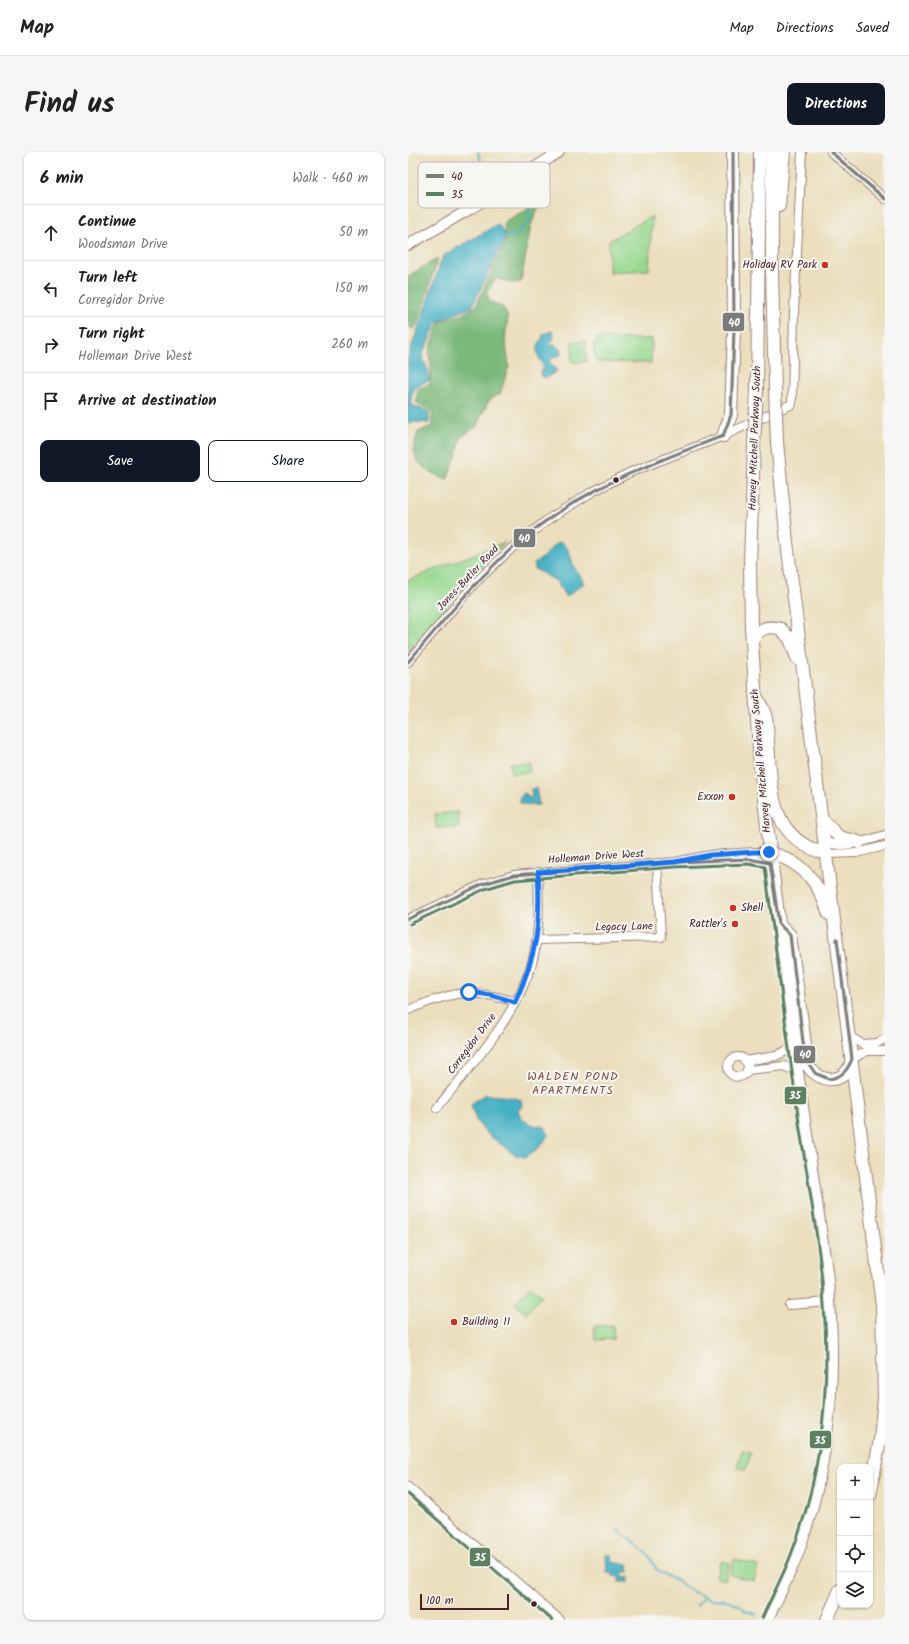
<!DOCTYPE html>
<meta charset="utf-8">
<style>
body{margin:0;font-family:Kalam,sans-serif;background:#f6f6f6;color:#222}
.controls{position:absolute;right:12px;bottom:12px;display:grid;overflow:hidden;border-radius:8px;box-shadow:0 1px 3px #0004}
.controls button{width:36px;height:36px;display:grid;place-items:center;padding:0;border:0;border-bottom:1px solid #e0e0e0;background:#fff;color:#222;font:20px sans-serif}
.scale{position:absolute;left:12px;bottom:10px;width:89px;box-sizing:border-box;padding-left:4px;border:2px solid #4a1f2b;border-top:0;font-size:11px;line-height:14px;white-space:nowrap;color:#4a1f2b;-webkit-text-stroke:3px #f6f6f2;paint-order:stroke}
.stop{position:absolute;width:12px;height:12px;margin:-9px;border:3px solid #1a73e8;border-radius:50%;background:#fff}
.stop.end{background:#1a73e8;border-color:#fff;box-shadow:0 1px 4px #0008}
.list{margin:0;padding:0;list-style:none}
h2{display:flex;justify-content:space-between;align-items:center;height:52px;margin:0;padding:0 16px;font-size:17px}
h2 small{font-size:13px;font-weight:400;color:#767676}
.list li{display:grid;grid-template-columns:26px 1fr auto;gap:12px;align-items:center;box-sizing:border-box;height:56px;padding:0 16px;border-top:1px solid #e0e0e0}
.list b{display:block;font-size:15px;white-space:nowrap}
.list p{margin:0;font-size:13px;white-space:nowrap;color:#767676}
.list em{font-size:13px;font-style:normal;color:#767676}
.actions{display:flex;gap:8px;padding:12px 16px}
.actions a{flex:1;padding:9px 0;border:1px solid #111827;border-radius:8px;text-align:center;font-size:14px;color:#111827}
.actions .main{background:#111827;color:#fff}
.icon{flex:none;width:22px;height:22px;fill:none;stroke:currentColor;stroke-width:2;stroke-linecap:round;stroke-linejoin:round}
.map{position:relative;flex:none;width:477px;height:1468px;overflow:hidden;border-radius:8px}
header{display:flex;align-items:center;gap:24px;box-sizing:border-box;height:56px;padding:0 20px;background:#fff;border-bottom:1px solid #e0e0e0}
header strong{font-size:19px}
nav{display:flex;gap:22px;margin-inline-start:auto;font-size:14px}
.intro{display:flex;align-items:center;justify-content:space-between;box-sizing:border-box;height:96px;padding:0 24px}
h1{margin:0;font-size:28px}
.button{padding:10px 18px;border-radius:8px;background:#111827;color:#fff;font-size:14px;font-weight:700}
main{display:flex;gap:24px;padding:0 24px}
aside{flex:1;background:#fff;border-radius:8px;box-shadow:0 1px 3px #0004}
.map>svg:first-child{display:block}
</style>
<header>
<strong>Map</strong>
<nav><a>Map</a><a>Directions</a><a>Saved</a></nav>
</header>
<div class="intro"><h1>Find us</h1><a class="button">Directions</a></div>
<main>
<aside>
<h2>6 min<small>Walk · 460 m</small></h2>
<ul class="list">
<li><svg class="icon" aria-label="ahead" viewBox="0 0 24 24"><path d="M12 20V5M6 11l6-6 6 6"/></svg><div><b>Continue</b><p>Woodsman Drive</p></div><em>50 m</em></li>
<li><svg class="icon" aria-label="left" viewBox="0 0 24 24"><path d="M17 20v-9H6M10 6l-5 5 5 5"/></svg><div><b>Turn left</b><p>Corregidor Drive</p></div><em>150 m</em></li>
<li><svg class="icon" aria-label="right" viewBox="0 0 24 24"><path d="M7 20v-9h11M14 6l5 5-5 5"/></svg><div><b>Turn right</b><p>Holleman Drive West</p></div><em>260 m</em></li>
<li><svg class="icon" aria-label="arrive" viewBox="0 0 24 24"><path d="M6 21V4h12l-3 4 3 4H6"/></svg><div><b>Arrive at destination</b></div></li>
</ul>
<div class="actions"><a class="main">Save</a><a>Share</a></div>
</aside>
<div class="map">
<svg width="477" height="1468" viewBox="0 0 477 1468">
<rect width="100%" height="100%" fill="#f6f6f2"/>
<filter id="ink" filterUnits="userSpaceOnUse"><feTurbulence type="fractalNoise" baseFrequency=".025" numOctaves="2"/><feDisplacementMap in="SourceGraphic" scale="8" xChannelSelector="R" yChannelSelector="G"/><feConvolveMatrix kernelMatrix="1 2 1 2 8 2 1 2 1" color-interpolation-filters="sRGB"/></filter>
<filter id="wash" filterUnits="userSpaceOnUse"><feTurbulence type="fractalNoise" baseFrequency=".012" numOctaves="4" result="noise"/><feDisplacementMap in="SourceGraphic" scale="16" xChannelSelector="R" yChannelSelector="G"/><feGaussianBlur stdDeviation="0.9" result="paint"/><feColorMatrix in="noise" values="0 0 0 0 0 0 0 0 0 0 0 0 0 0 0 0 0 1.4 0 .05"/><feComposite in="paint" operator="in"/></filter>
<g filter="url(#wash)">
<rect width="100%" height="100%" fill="#ebdebc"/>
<g fill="#98d990" stroke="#717c5e">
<path d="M244 64 241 118 201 120V89Z"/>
<path d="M188 186 244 187 243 211 189 210C187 200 183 197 188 186Z"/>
<path d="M178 189V210H164V190Z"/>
<path d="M97 390 0 499V428Z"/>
<path d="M121 610 122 620 103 622 102 611Z"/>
<path d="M50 660 51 675 28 676 27 662Z"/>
<path d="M122 1134 134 1143 118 1162 107 1152Z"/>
<path d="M205 1173 206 1187 187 1188 186 1174Z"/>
<path d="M334 1298 343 1300 338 1318 329 1315Z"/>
<path d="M326 1407 350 1414 346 1429 322 1423Z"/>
<path d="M312 1409 322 1411 317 1428 308 1426Z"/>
</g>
<g fill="#7ab97a" stroke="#626c52">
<path d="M133 49 123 73 113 130 103 131 88 126 79 140 81 149 96 156 100 166 97 185 101 214 92 242 81 248 68 275 53 285 49 302 39 328C26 323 7 314 6 298 5 293 9 285 10 280L24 274V260L8 250 10 237 22 232 23 217 21 201 31 170 55 162 68 154 98 87 96 70Z"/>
<path d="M30 106 9 173 4 177 0 173V124Z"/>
</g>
<g fill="#45b0c4" stroke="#486878">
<path d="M90 72 98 84 64 155 29 170 14 204 20 218 22 228 6 235 2 252 21 260V271L4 270 0 273V205L35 104Z"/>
<path d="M144 179 146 182 145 188 141 191V193H147L153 198V203L144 206 141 210 149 219 138 226 133 224 135 212C128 204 127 194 134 187L135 182Z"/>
<path d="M153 390C163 397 162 405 166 415 169 421 174 424 176 431L158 445 148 429 127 417 126 411 136 405 148 392Z"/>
<path d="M128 636 131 653H125L124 651 120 654 118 652H113L111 647 116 641 119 642 121 646 124 645 123 637Z"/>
<path d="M78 942C90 945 102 943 113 948L114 954 110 959C116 972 124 973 137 975L140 983 134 993 118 1005 108 1004 77 980 68 968 63 952Z"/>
<path d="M198 1403H204V1410L220 1413 221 1420H215L214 1424 221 1425V1430H211V1425L204 1424 203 1420H199Z"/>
</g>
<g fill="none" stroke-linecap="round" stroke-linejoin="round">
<g stroke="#45b0c4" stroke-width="2">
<path d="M70 0 75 18 87 26"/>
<path d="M98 84H109L122 66 120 52 111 40"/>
<path d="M210 1378 240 1402 249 1418 257 1423 267 1427 283 1439 303 1447 319 1448 333 1454 337 1459 348 1462"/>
<path d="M289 1453 296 1445"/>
</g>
</g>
</g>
<g filter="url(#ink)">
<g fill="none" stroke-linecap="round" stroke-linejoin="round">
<g stroke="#9a7e74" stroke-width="10">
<g id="minor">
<path d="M423 0 477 47"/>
<path d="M0 510 68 430 105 395 142 366 184 340 223 320 315 284 384 252 386 160 394 0"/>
<path d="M417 689C433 699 460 688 477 683"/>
<path d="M419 702 448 701 477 694"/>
<path d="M271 710C300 714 336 701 362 711"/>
<path d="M0 767 75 732 106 723 267 710 302 703 346 700H361"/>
<path d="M128 788 253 785 249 711"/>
<path d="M0 858C43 840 62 835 107 850"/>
<path d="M441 884 454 892 469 891 477 887"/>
<circle cx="330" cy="915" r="10"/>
<path d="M444 907 459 899H477"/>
<path d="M337 909 368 904 386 895"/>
<path d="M339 918 376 914 389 920"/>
<path d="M29 956C64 912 107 867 124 811 132 782 131 750 130 720"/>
<path d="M381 1153 422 1150"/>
<path d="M0 1335 152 1468"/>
</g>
</g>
<g stroke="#9a7e74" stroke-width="12">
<path id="major" d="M0 93 62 57 151 0"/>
</g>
<g stroke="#9a7e74" stroke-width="14">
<g id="highway">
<path d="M364 0V122L367 237"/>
<path d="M371 54 376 0"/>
<path d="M349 238 352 0"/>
<path d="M315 284 323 263 326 177 325 0"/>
<path d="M369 290 379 390 474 1153 476 1246 472 1287 462 1343"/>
<path d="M346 291 342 412 343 474 352 615 389 920 418 1119C429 1212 423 1304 392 1393 383 1419 370 1444 358 1468"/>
<path d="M344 488C351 476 360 473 373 477L382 487 389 506"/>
<path d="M349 546C352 551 355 557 357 562 360 570 359 581 360 590 364 639 361 687 419 702"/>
<path d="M414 667 431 685 451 690"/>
<path d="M361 700C395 711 410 728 421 762"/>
<path d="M371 772 382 783 400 914C413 932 438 933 444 908"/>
<path d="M419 1468 432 1438"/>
</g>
</g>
<use href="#minor" stroke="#fff" stroke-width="8"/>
<use href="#major" stroke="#fff" stroke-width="10"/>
<use href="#highway" stroke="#fff" stroke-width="12"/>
<g stroke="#9a7e74" stroke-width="14" stroke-linecap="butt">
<g id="highway-bridge">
<path d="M367 237 369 290"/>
<path d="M346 291 349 238"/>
</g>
</g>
<use href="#highway-bridge" stroke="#fff" stroke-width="12"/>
<g stroke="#f6f6f2" stroke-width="6">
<g id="bus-1">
<path d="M423 0 477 47"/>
<path d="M0 510C34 471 66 430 104 396 166 340 239 313 315 284L323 263 326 177 325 0"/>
<path d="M0 767 75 732 106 723 267 710 341 707 362 711 371 772 382 783 397 906 407 921 421 927C434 925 439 919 444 907L429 787"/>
</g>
</g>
<g stroke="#f6f6f2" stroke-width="6">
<g id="bus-2">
<path d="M2 772 77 737 107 728 267 715 340 712 357 715C368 800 379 886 391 971 400 1031 412 1092 416 1153 422 1236 414 1322 384 1400 376 1422 364 1444 354 1466"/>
<path d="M0 1342 144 1468"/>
</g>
</g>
<use href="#bus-1" stroke="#7d7c7c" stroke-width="3"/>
<use href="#bus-2" stroke="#5d8060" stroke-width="3"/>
</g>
</g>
<g fill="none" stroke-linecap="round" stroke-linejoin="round" filter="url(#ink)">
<path stroke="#1a73e8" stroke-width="5" d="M61 840 83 843 107 850C129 802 133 772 130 720L267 710 302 703 346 700H361"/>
</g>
<g fill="#c8321e" stroke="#f6f6f2" stroke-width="1.5">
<circle cx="417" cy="113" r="4"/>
<circle cx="324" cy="645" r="4"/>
<circle cx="325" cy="756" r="4"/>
<circle cx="327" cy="772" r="4"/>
<circle cx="46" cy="1170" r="4"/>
</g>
<g fill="#4a1f2b" stroke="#f6f6f2" stroke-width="1.5">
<circle cx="208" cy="328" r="3.5"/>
<circle cx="126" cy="1452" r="3.5"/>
</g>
<g text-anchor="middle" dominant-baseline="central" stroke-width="4" stroke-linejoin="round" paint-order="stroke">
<g font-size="11" fill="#4a1f2b" stroke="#f6f6f2" text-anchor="end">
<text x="409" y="113">Holiday RV Park</text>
<text x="316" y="645">Exxon</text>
<text x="333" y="756" text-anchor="start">Shell</text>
<text x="319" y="772">Rattler's</text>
<text x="54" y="1170" text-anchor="start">Building 11</text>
</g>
<g font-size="11" fill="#4a1f2b" stroke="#f6f6f2">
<text transform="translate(347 286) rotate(-88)">Harvey Mitchell Parkway South</text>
<text transform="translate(60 426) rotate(-47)">Jones-Butler Road</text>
<text transform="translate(353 609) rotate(-95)">Harvey Mitchell Parkway South</text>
<text transform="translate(188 705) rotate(-4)">Holleman Drive West</text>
<text transform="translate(216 775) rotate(-1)">Legacy Lane</text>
<text transform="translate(64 892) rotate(-53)">Corregidor Drive</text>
</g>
<g font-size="12" letter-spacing="1" fill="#7c4943" stroke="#f6f6f2">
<text x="165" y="924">WALDEN POND<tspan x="165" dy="14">APARTMENTS</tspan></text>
</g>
</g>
<rect x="10" y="10" width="132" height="46" rx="6" fill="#f6f6f2" stroke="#c2b6b6" stroke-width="1"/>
<rect x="18" y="22" width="18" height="4" fill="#7d7c7c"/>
<rect x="18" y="40" width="18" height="4" fill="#5d8060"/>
<g font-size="11" fill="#4a1f2b">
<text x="43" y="28">40</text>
<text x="43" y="46">35</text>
</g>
<g stroke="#f6f6f2" stroke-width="1.5">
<rect x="314" y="160" width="23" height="20" rx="4" fill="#7d7c7c"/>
<rect x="105" y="376" width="23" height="20" rx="4" fill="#7d7c7c"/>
<rect x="385" y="893" width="23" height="19" rx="4" fill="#7d7c7c"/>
<rect x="376" y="934" width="23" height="19" rx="4" fill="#5d8060"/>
<rect x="401" y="1278" width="23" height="19" rx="4" fill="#5d8060"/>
<rect x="61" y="1395" width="22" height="20" rx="4" fill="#5d8060"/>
</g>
<g font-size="11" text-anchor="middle" font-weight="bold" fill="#fff">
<text x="326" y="174">40</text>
<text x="116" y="390">40</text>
<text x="397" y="906">40</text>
<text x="387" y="947">35</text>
<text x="412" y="1292">35</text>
<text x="72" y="1409">35</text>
</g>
</svg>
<div class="controls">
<button>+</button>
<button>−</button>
<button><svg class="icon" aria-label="locate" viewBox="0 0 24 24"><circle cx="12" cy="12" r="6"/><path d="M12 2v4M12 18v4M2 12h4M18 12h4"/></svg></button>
<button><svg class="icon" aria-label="layers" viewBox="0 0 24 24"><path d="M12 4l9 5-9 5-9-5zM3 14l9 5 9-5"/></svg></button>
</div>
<div class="scale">100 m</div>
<div class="stop" style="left:61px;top:840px"></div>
<div class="stop end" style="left:361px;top:700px"></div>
</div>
</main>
